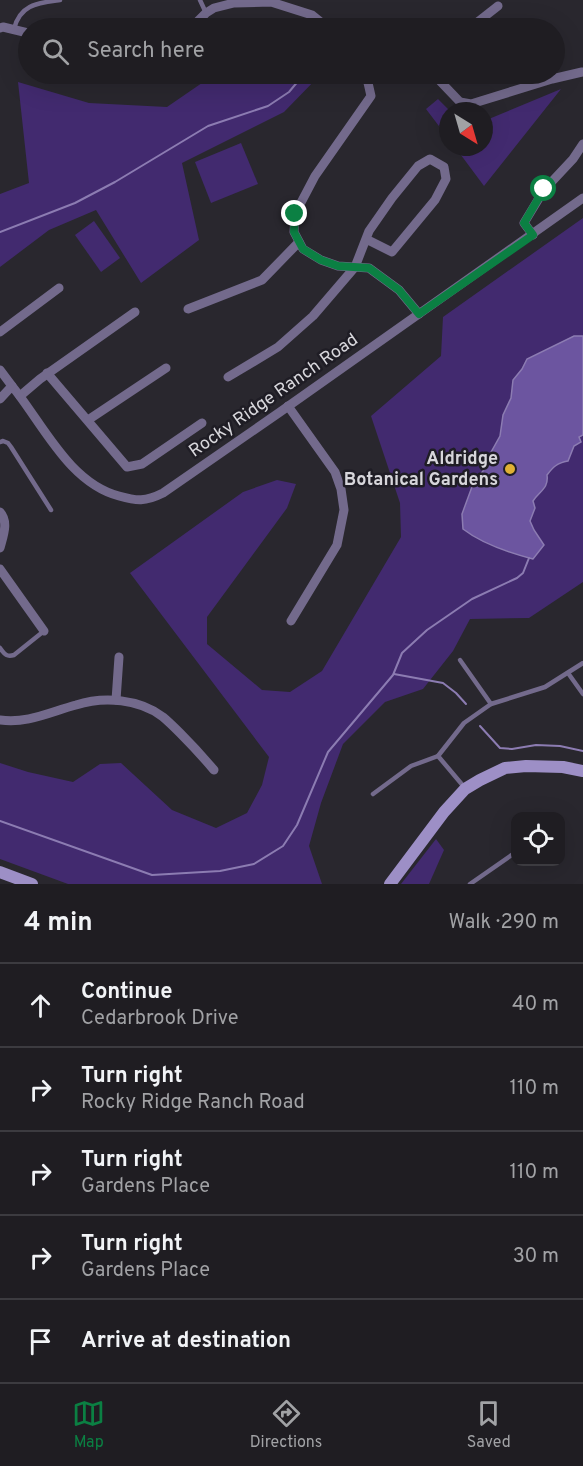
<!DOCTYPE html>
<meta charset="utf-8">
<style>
body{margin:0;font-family:Overpass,sans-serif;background:#27262a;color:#f1f3f6}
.controls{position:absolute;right:18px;bottom:18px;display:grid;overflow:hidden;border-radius:12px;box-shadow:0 6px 24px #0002}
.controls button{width:54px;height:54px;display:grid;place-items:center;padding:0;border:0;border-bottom:2px solid #3c3b40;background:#1f1d22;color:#f1f3f6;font:30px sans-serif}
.compass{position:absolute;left:439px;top:102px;width:54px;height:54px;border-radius:50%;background:#1f1d22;box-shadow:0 6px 24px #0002;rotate:143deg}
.stop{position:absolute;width:18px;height:18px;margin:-14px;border:4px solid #0b8043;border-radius:50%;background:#fff}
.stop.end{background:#0b8043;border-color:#fff;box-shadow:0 2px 6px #0008}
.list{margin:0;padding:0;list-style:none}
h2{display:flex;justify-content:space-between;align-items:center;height:78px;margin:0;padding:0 24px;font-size:26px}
h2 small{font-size:20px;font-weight:400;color:#a1a2a5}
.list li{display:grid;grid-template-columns:39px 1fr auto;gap:18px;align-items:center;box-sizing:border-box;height:84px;padding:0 24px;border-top:2px solid #3c3b40}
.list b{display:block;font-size:22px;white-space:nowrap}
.list p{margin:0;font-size:20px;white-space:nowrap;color:#a1a2a5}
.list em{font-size:20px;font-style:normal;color:#a1a2a5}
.icon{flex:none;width:33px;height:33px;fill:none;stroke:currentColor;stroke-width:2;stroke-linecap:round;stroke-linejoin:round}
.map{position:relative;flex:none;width:583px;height:884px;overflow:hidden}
.search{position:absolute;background:#1f1d22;box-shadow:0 6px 24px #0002;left:18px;right:18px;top:18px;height:66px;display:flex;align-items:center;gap:15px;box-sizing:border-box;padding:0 21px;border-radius:33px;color:#a1a2a5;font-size:22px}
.sheet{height:498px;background:#1f1d22}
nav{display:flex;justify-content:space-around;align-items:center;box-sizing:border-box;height:84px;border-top:2px solid #3c3b40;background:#1f1d22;font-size:16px;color:#a1a2a5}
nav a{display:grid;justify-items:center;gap:3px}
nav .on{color:#0b8043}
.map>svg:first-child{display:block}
</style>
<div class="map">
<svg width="583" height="884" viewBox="0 0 583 884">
<rect width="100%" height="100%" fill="#29272e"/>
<g fill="#422a6f">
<path d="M215 74H321L284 112 182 163 199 240 141 283 96 210 49 230 0 267V194L29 183 18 82 89 103 167 107Z"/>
<path d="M561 89 484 186 455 147H484V121Z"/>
<path d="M438 99 450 111H448V138L426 109Z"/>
<path d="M241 143 258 184 211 203 195 162Z"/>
<path d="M583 218V582L529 618 470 619 453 651 423 689 385 702 343 744 321 803 309 846 322 884H68L0 859V763L28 772 73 782 100 764 121 763 172 810 216 828 247 813 262 785 269 757 130 573 243 492 277 480 296 484 287 508 207 617V644L262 690 290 692 322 671 401 537 400 503 371 416 441 356 443 317Z"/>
<path d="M94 221 120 258 101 272 75 235Z"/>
<path d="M436 839 444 850 429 884H401Z"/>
</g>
<path fill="#6c55a0" stroke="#8c7cb2" stroke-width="1.5" d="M574 336H583V435L579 437 581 442 574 446 568 461C557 463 553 467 547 475 549 489 539 491 533 501L535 508 530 521 534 530 544 545 533 559C510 553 481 543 463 529L462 514 473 484 483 471 485 463 500 436 503 415 511 398 513 380 522 369 527 359Z"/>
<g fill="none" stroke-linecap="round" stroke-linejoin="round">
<g stroke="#8c7cb2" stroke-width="2">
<path d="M0 232 75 203 115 182 208 126 268 106 289 92 304 74"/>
<path d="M394 674 443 683 456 693 466 704"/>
<path d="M480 726 500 748 512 749 536 745 560 746 583 751"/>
<path d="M0 821 152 875 220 871 254 864 283 846 297 825 328 752 393 675 402 653 427 630 472 599 517 578 523 573 529 558"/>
</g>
<g stroke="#736a8c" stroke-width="4.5">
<path d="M200 0 206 13"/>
<path d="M14 29C20 4 38 3 60 0"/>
<path d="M0 442 3 441 8 443 11 447 51 510"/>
<path d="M0 648C5 655 7 657 14 655L44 631"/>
<path d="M460 660 491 704"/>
<path d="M568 673 583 694"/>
<path d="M438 756 465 788"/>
<path d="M373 794 411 766 438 756 464 723 491 704 545 687 583 663"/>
<path d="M470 884 516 852"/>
</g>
<g stroke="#736a8c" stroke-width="9">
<path d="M0 28 3 27 28 33"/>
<path d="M191 28 206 13 214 8 234 3 271 2 312 15 328 28"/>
<path d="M470 28 498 6"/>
<path d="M366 74 371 96 315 176 295 214 294 232 303 249 321 260 338 266 369 268 399 290 419 314"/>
<path d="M435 74 438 79 460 102 471 104 552 79 582 72"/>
<path d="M533 235 524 223 544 190 573 159 583 144"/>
<path d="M188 309 262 280 299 242"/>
<path d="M0 332 59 288"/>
<path d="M0 370 12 386"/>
<path d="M47 373 127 467 142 464 202 423"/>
<path d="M228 377 278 347 313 316 355 267 369 231 392 198 418 166 430 159 444 167 446 179 435 200 392 252 366 239"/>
<path d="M20 396 40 379 135 312"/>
<path d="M0 399 12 386C43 424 69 483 119 496 137 501 145 502 163 493L280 412 583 198"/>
<path d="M288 406 335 472 341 489 344 510 337 545 291 621"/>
<path d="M88 420 166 368"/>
<path d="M0 512C9 522 3 536 0 548"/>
<path d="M0 569 44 631"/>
<path d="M116 700 119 657"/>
<path d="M0 720C27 724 50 712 76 705 104 696 140 699 163 717 169 722 175 728 180 733 192 745 203 757 214 770"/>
</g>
<g stroke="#9d8fc6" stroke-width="12">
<path d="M0 872 32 884"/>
<path d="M390 884 444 812 465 789 480 780 505 768 526 766 563 767 583 771"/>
</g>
</g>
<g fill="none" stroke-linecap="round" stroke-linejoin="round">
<path stroke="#0b8043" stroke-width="8" d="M295 214 294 232 303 249 321 260 338 266 369 268 399 290 419 314 533 235 524 223 544 189"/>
</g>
<circle fill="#e0b034" stroke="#1f1d25" stroke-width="2" cx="510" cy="469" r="6"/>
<g text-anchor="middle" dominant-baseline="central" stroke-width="5" stroke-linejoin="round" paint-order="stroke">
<g font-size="18" fill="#d7d6db" stroke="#1f1d25">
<text transform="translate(274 396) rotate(-35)">Rocky Ridge Ranch Road</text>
</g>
<g font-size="18" font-weight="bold" fill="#d7d6db" stroke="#1f1d25" text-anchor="end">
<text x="498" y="459">Aldridge<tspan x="498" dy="21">Botanical Gardens</tspan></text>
</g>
</g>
</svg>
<div class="controls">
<button><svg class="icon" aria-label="locate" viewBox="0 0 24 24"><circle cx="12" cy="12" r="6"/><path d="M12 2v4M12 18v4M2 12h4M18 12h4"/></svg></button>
</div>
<svg class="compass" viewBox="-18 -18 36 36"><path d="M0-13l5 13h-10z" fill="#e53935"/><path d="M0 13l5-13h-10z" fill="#a1a2a5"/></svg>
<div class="stop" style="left:544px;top:189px"></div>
<div class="stop end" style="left:295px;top:214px"></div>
<div class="search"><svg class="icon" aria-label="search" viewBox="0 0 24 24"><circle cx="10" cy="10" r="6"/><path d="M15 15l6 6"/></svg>Search here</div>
</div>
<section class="sheet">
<h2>4 min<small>Walk · 290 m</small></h2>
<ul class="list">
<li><svg class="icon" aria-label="ahead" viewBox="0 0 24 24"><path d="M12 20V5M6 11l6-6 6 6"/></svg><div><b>Continue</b><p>Cedarbrook Drive</p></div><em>40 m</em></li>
<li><svg class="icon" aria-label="right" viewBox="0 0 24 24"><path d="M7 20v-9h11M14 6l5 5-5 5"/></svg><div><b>Turn right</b><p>Rocky Ridge Ranch Road</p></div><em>110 m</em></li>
<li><svg class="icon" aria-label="right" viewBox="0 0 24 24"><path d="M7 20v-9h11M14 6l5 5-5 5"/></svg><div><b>Turn right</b><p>Gardens Place</p></div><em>110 m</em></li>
<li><svg class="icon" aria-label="right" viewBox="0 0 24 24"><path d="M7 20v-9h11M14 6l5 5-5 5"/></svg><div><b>Turn right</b><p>Gardens Place</p></div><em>30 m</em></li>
<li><svg class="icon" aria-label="arrive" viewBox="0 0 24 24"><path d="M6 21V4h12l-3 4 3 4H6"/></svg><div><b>Arrive at destination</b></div></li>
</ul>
</section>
<nav>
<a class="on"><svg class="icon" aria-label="map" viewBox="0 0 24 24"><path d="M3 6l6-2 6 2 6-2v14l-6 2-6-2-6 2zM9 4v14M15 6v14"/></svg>Map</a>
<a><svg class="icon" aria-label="directions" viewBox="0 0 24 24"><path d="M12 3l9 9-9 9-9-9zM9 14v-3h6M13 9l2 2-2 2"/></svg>Directions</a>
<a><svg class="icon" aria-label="saved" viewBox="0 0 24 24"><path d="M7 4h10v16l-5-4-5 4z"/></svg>Saved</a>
</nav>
